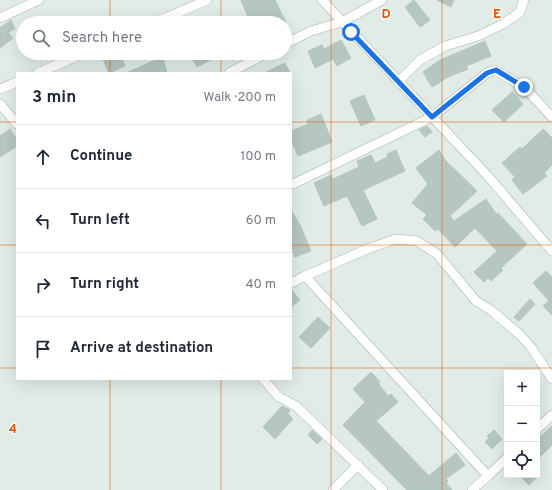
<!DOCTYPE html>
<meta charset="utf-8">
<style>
body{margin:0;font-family:Overpass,sans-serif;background:#f6f6f7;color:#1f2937}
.controls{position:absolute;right:12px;bottom:12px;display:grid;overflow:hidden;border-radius:0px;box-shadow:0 4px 16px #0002}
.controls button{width:36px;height:36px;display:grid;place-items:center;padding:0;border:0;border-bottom:1px solid #e0e1e3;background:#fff;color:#1f2937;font:20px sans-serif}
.stop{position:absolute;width:12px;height:12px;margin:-9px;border:3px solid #1a73e8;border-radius:50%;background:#fff}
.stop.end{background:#1a73e8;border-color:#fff;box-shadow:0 1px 4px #0008}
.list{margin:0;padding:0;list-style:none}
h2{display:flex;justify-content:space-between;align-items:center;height:52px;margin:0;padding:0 16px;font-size:17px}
h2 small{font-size:13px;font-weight:400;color:#747a83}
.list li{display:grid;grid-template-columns:26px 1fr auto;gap:12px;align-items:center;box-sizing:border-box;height:64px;padding:0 16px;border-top:1px solid #e0e1e3}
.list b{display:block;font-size:15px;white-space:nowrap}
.list em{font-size:13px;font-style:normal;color:#747a83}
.icon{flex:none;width:22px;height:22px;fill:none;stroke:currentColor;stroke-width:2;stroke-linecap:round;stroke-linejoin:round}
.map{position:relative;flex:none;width:552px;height:490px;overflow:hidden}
.search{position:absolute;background:#fff;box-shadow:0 4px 16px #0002;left:16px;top:16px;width:276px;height:44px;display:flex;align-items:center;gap:10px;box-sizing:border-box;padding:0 14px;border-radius:22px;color:#747a83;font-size:15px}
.panel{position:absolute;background:#fff;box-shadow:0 4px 16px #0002;left:16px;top:72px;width:276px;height:308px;border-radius:0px}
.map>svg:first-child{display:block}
</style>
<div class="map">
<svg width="552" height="490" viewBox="0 0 552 490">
<rect width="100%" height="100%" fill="#e1ece7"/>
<g fill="#b6c7c0" stroke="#b3c6be">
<path d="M241 0H275L286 23H233L248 17Z"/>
<path d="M414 0 430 20 420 27 405 7Z"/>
<path d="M437 0H454L451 7Z"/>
<path d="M11 20 15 29 8 32 13 38 0 48V28Z"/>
<path d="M341 40 351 58 337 66 333 59 315 68 308 51 322 45 324 49Z"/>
<path d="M485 41 491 56 466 66 468 69 448 77 432 87 423 72 440 60Z"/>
<path d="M105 53H120L125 66 109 73 101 55Z"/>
<path d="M190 53H224L197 67Z"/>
<path d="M163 58 167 73H126L151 62Z"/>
<path d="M285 63 290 73H264Z"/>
<path d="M512 92 523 104 504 122 492 110Z"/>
<path d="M364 95 375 120 361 126 350 101Z"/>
<path d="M321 114 332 142 298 156 291 140V131L308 124 307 120Z"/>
<path d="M427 126 432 132 425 137 419 130Z"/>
<path d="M10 129 17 140V146L0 157V136Z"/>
<path d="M543 129 552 138V165L544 173 547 176 523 194 512 180 515 177 502 163 520 147 522 149Z"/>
<path d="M396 150 405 171 363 190 377 219 362 226 347 196 324 206 314 183 331 175 333 179 359 167 357 161 371 155 375 163 388 157 387 154Z"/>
<path d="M439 150 446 161 477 191 450 216 454 221 486 199 496 214 498 213 527 244 501 268 503 270 491 281 488 278 484 282 474 272 497 251 475 228 455 247 438 229 435 231 423 219 427 215 412 203 428 184 416 168Z"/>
<path d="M291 210 300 225 311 251 295 257 291 247Z"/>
<path d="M546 271 552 277V315L543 306 549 301 533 283Z"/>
<path d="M291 289 300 300 291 307Z"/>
<path d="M530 299 535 304 519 321 514 317Z"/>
<path d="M318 317 330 328 311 348 299 337Z"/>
<path d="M371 372 380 382 378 383 388 396 391 394 398 402 376 421 429 476 456 453 465 465 446 479 448 481 446 483 452 490H407L343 425 365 402 353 389Z"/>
<path d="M282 406 290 410 288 414 293 419 275 439 263 427Z"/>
<path d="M552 426V445L537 460V440Z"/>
<path d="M312 430 322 439 317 444 308 435Z"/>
<path d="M494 430 502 439 492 449 485 442 489 438 487 436Z"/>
<path d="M519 475H539L529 485Z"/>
</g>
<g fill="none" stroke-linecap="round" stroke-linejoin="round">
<g stroke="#a4b4ae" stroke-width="10">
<g id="minor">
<path d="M322 0 487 175 552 251"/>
<path d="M0 18 39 0"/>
<path d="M154 23 207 0"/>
<path d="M285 44 311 31 342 22 382 0"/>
<path d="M38 73 84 53"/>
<path d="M229 73 267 53"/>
<path d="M398 82 420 60 445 46 478 36 503 24 520 12 524 0"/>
<path d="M0 89 17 82"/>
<path d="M0 104 17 124"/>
<path d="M291 185 432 117 487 73 495 70 524 87 552 117"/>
<path d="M305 276 370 248 396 239 417 241 437 254 476 301 492 311 518 333 531 347 552 379"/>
<path d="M291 283 305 276 488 476 507 458"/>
<path d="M263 379 279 397 296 406 383 490"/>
<path d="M537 429 552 415"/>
<path d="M333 490 358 465"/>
<path d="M472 490 488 476"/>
</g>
</g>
<use href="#minor" stroke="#fff" stroke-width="9"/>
</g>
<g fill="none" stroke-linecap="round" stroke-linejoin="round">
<path stroke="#1a73e8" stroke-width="5" d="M351 32 432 117 487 73 496 70 524 87"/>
</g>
<path fill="none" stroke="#de580e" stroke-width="1" stroke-opacity="0.55" d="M110 0V23M221 0V23M331 0V490M442 0V490M110 53V73M221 53V73M0 122H17M291 122H552M0 245H17M291 245H552M0 368H17M291 368H552M110 379V490M221 379V490"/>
<g font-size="13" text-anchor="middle" font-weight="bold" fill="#de580e" stroke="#f1f8f5" stroke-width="3" stroke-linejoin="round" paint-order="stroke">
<text x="386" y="18">D</text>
<text x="497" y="18">E</text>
<text x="13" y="433">4</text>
</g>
</svg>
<div class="controls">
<button>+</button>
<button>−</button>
<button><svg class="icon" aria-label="locate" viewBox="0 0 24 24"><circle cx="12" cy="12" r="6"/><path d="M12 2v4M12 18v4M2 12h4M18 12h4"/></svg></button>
</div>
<div class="stop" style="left:351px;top:32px"></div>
<div class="stop end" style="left:524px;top:87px"></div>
<div class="search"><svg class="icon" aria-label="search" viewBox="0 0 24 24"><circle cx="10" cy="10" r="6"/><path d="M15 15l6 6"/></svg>Search here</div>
<section class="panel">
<h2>3 min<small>Walk · 200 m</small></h2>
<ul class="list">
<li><svg class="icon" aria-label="ahead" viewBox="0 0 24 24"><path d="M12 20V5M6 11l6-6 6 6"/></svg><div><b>Continue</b></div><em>100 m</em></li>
<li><svg class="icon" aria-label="left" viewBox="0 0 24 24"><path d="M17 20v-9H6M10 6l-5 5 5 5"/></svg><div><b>Turn left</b></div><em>60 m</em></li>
<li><svg class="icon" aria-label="right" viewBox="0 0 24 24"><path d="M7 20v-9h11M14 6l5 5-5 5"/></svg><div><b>Turn right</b></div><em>40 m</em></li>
<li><svg class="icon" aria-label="arrive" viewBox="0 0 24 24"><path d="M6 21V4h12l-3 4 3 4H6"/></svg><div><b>Arrive at destination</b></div></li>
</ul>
</section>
</div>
